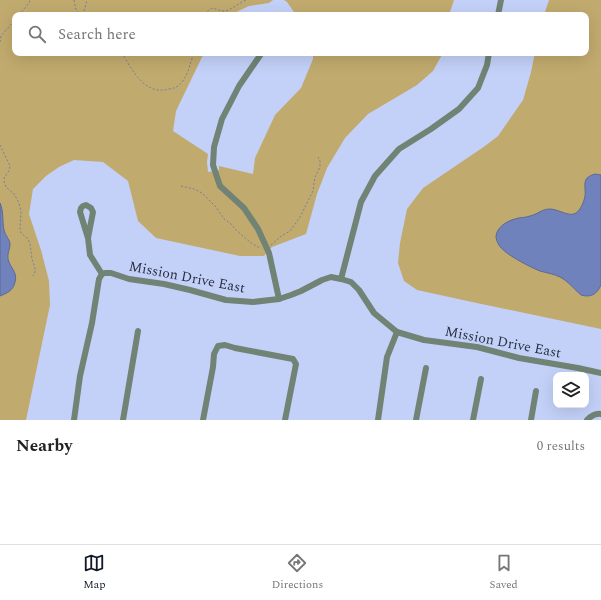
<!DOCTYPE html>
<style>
body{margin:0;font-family:Spectral,serif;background:#f6f6f6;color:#222}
.controls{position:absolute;right:12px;bottom:12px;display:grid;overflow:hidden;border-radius:8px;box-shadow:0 4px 16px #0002}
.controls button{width:36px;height:36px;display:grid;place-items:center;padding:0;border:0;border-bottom:1px solid #e0e0e0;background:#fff;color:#222;font:20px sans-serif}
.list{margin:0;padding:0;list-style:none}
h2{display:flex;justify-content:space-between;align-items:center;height:52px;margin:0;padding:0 16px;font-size:17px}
h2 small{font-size:13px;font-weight:400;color:#767676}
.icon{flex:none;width:22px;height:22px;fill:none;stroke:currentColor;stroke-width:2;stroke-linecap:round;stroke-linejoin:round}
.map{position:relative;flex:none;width:601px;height:420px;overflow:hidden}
.search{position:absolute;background:#fff;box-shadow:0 4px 16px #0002;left:12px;right:12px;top:12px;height:44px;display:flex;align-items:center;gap:10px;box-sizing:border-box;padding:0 14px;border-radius:8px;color:#767676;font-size:15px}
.sheet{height:124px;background:#fff}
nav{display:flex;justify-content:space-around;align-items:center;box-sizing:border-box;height:56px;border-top:1px solid #e0e0e0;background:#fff;font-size:11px;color:#767676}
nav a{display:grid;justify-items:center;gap:2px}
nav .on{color:#111827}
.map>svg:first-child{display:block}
</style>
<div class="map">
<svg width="601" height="420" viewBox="0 0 601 420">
<rect width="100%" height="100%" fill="#c3d1f8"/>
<g fill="#c1aa6e">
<path d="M0 0H273L269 3 249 6 230 15H15V53H204L176 111 173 131 208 154 207 162 208 172 219 170V166L253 174 255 158 275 115 301 88 313 59V53H443L433 71 417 85 368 114 345 138 327 168 317 194 306 234 272 247 264 256H240L156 238 138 221 128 181 103 162 74 160 59 167 46 176 33 189 29 214 41 250 49 281 50 305 26 420H0Z"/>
<path d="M284 0H454L449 15H296L287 2Z"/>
<path d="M549 0H601V329L472 302 417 290 404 281 398 263 400 243 407 209 423 188 485 146 498 136 523 100 531 72 535 53H586V15H544Z"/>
</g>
<g fill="#7082bb" stroke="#5b6997">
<path d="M595 174 601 175V285C597 294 591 298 581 295 574 289 568 281 560 277 554 274 547 273 540 271 530 267 504 254 499 245 497 242 496 239 496 236 497 227 507 221 515 219 520 217 525 218 530 216 538 214 542 209 550 209 557 209 568 216 574 214 580 212 584 202 585 196 586 190 583 183 587 178 589 176 592 175 595 174Z"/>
<path d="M0 203C4 212 2 221 4 230 5 235 10 240 10 244 10 250 7 253 8 259 10 268 18 272 15 282 13 291 7 293 0 296Z"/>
</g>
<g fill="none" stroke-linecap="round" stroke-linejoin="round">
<g stroke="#757f9b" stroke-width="1" stroke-dasharray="2 2" stroke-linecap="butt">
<path d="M74 0 76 10 81 15"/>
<path d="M19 15 29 3 30 0"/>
<path d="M83 15 87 0"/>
<path d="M206 15C210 3 216 11 224 11 231 11 239 2 247 0"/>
<path d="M0 42 1 36 15 20"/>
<path d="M122 53C132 70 145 96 169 89 175 88 178 87 182 82 189 73 190 63 194 53"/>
<path d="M0 145 10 166 9 171 4 178V181L6 187 14 194 19 203 21 211 20 228 21 233 27 238 30 243 32 259 35 268V272L33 276"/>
<path d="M181 186 194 189 202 193 216 207 224 219 231 224 235 229 251 243 260 248"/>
<path d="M271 245 280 237 290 231 300 217 313 191 315 177 320 167V161L318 157"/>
</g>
<g stroke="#718374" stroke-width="6">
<path d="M498 15 501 0"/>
<path d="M261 54 239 86 222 119 214 147 213 165 220 186 244 208 258 229 269 253 279 299"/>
<path d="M88 238 93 212 91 208 86 205 83 206 81 208 80 212 88 238 90 255 102 274"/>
<path d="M341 279 361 202 375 176 399 149 431 129 459 109 478 88 487 65 489 53"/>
<path d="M74 420 80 376 92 323 99 279 102 274 105 273H111L129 279 164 284 190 290 226 300 253 302 279 299 291 295 301 291 322 280 331 277 341 279 351 282 359 290 374 313 397 332 424 340 477 347 519 358 578 368 601 373"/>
<path d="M123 420 138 331"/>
<path d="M203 420 213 367 214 354 218 346 225 345 235 348 293 359 296 364 285 420"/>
<path d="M378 420 387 357 397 332"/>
<path d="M416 420 426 368"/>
<path d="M473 420 481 379"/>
<path d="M531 420 536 391"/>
<path d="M587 420C591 416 595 413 601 414"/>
</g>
</g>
<g text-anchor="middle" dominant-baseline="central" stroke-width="4" stroke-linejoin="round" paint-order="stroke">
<g font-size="14" fill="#2a3043" stroke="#c3d1f8">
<text transform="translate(187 277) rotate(11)">Mission Drive East</text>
<text transform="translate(503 342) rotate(11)">Mission Drive East</text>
</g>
</g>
</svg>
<div class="controls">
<button><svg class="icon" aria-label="layers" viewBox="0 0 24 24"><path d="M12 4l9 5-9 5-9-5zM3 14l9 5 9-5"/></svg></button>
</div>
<div class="search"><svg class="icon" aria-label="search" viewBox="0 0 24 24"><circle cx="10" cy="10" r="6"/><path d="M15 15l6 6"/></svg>Search here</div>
</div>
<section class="sheet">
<h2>Nearby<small>0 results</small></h2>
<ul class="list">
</ul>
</section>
<nav>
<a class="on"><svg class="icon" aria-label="map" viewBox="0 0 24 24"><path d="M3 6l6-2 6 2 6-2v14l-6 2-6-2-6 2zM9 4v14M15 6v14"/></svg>Map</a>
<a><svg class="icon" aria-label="directions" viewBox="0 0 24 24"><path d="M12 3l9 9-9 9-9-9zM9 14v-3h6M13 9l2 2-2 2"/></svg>Directions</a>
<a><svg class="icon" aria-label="saved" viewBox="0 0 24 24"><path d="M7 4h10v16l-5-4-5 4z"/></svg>Saved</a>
</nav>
